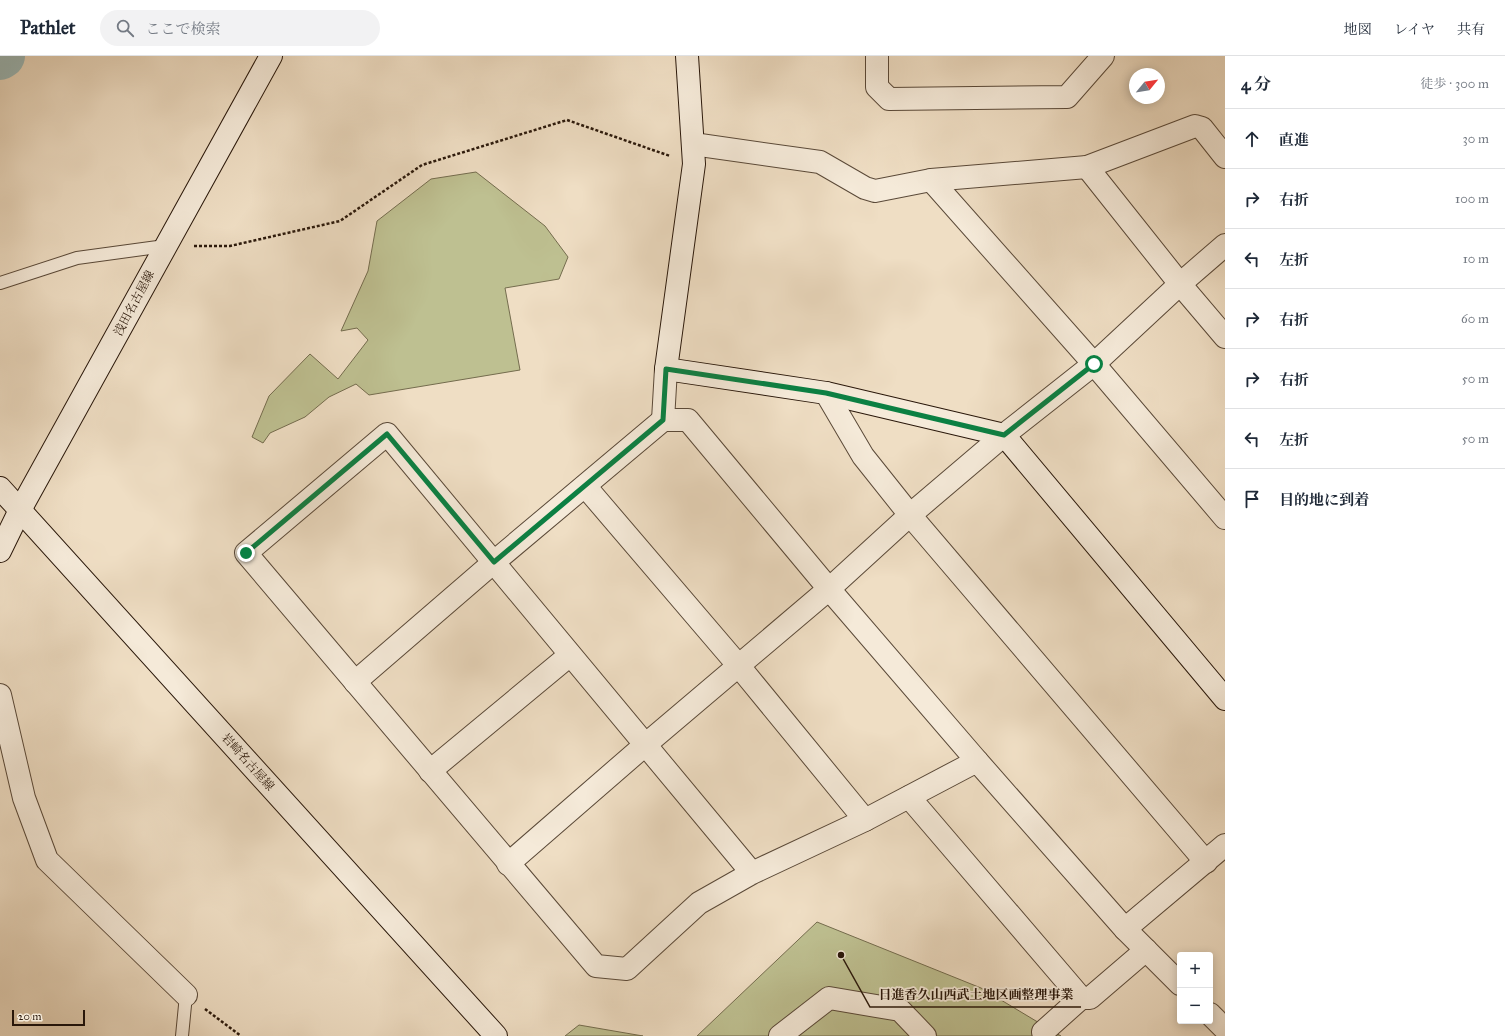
<!DOCTYPE html>
<html lang="ja">
<meta charset="utf-8">
<style>
body{margin:0;font-family:"IM FELL Great Primer","Noto Serif JP",serif;background:#f2f2f3;color:#1f2937}
.controls{position:absolute;right:12px;bottom:12px;display:grid;overflow:hidden;border-radius:4px;box-shadow:0 2px 10px #0003}
.controls button{width:36px;height:36px;display:grid;place-items:center;padding:0;border:0;border-bottom:1px solid #e0e1e3;background:#fff;color:#1f2937;font:20px sans-serif}
.compass{position:absolute;left:1129px;top:12px;width:36px;height:36px;border-radius:50%;background:#fff;box-shadow:0 2px 10px #0003;rotate:60deg}
.scale{position:absolute;left:12px;bottom:10px;width:73px;box-sizing:border-box;padding-left:4px;border:2px solid #29170a;border-top:0;font-size:11px;line-height:14px;white-space:nowrap;color:#29170a;-webkit-text-stroke:3px #f5ead9;paint-order:stroke}
.stop{position:absolute;width:12px;height:12px;margin:-9px;border:3px solid #0b8043;border-radius:50%;background:#fff}
.stop.end{background:#0b8043;border-color:#fff;box-shadow:0 1px 4px #0008}
.list{margin:0;padding:0;list-style:none}
h2{display:flex;justify-content:space-between;align-items:center;height:52px;margin:0;padding:0 16px;font-size:17px}
h2 small{font-size:13px;font-weight:400;color:#747a83}
.list li{display:grid;grid-template-columns:26px 1fr auto;gap:12px;align-items:center;box-sizing:border-box;height:60px;padding:0 16px;border-top:1px solid #e0e1e3}
.list b{display:block;font-size:15px;white-space:nowrap}
.list em{font-size:13px;font-style:normal;color:#747a83}
.icon{flex:none;width:22px;height:22px;fill:none;stroke:currentColor;stroke-width:2;stroke-linecap:round;stroke-linejoin:round}
.map{position:relative;flex:none;width:1225px;height:980px;overflow:hidden}
header{display:flex;align-items:center;gap:24px;box-sizing:border-box;height:56px;padding:0 20px;background:#fff;border-bottom:1px solid #e0e1e3}
header strong{font-size:19px}
nav{display:flex;gap:22px;margin-inline-start:auto;font-size:14px}
.search{width:280px;height:36px;background:#f2f2f3;display:flex;align-items:center;gap:10px;box-sizing:border-box;padding:0 14px;border-radius:22px;color:#747a83;font-size:15px}
main{display:flex}
aside{flex:1;background:#fff}
.map>svg:first-child{display:block}
</style>
<header>
<strong>Pathlet</strong>
<div class="search"><svg class="icon" aria-label="search" viewBox="0 0 24 24"><circle cx="10" cy="10" r="6"/><path d="M15 15l6 6"/></svg>ここで検索</div>
<nav><a>地図</a><a>レイヤ</a><a>共有</a></nav>
</header>
<main>
<div class="map">
<svg width="1225" height="980" viewBox="0 0 1225 980">
<rect width="100%" height="100%" fill="#efdec4"/>
<filter id="stains"><feTurbulence type="fractalNoise" baseFrequency=".005" numOctaves="4"/><feColorMatrix values="0 0 0 0 .2 0 0 0 0 .09 0 0 0 0 .02 0 0 0 .5 -.17"/></filter>
<radialGradient id="worn" r=".72"><stop offset=".6" stop-color="#630" stop-opacity="0"/><stop offset="1" stop-color="#630" stop-opacity=".3"/></radialGradient>
<g fill="#bec091" stroke="#746c4e">
<path d="M476 116 545 170 568 201 559 223 505 232 520 314 369 339 356 328 329 341 305 361 270 377 263 387 252 381 269 340 310 298 338 323 368 284 357 272 341 275 368 215 377 165 431 123Z"/>
<path d="M817 866 981 932 1061 980H697Z"/>
<path d="M579 969 643 980H565Z"/>
</g>
<g fill="none" stroke-linecap="round" stroke-linejoin="round">
<path stroke="#9cbbbb" stroke-width="44" d="M0 2 3 0"/>
<g stroke="#5a4938" stroke-width="14">
<g id="lane">
<path d="M0 227 77 202 165 190"/>
<path d="M182 980 186 939"/>
</g>
</g>
<g stroke="#5a4938" stroke-width="24">
<g id="street">
<path d="M877 0V31L889 43 1067 41 1103 0"/>
<path d="M693 88 820 106 865 132 875 135 931 124 1087 111 1195 70 1202 72 1225 101"/>
<path d="M1087 111 1180 228 1225 281"/>
<path d="M931 124 1094 308 1225 462"/>
<path d="M666 313 663 364H688L829 533 977 705"/>
<path d="M826 337 863 400 910 459 1206 806"/>
<path d="M585 430 738 609 865 764"/>
<path d="M355 626 494 506 663 364"/>
<path d="M0 639 24 742 47 804 186 939"/>
<path d="M430 715 570 599"/>
<path d="M909 741 1081 942H1090L1146 894"/>
<path d="M508 808 645 689 829 533 910 459 1004 379 1094 308 1180 228 1225 189"/>
<path d="M752 817 387 378 246 497 596 910 627 913 699 847 752 817 865 764 977 705 1125 873 1180 928"/>
<path d="M1125 873 1225 789"/>
<path d="M1210 958 1225 973"/>
<path d="M1043 976 1081 942"/>
<path d="M780 980 829 942 900 954 925 980"/>
</g>
</g>
<g stroke="#29170a" stroke-width="24">
<g id="secondary">
<path d="M687 0 694 108 666 313 826 337 1004 379 1225 643"/>
<path d="M0 432 496 980"/>
<path d="M0 495 20 454 271 0"/>
</g>
</g>
<g stroke="#29170a" stroke-width="2.5" stroke-dasharray="3 2" stroke-linecap="butt">
<path d="M194 190H230L340 165 422 109 567 64 670 100"/>
<path d="M205 953 241 980"/>
</g>
<use href="#lane" stroke="#f5ead9" stroke-width="12"/>
<use href="#street" stroke="#f5ead9" stroke-width="22"/>
<use href="#secondary" stroke="#f5ead9" stroke-width="22"/>
</g>
<g fill="none" stroke-linecap="round" stroke-linejoin="round">
<path stroke="#0b8043" stroke-width="5" d="M246 497 387 378 494 506 663 364 666 313 826 337 1004 379 1094 308"/>
</g>
<g text-anchor="middle" dominant-baseline="central" stroke-width="3.5" stroke-linejoin="round" paint-order="stroke">
<g font-size="12" fill="#29170a" stroke="#f5ead9">
<text transform="translate(134 247) rotate(-62)">浅田名古屋線</text>
<text transform="translate(248 706) rotate(48)">岩崎名古屋線</text>
</g>
</g>
<path fill="none" stroke="#29170a" stroke-width="1.5" d="M841 899L870 951H1081"/>
<circle fill="#29170a" stroke="#f5ead9" stroke-width="1.5" cx="841" cy="899" r="4"/>
<g font-size="13" text-anchor="middle" font-weight="bold" fill="#29170a" stroke="#f5ead9" stroke-width="3.5" stroke-linejoin="round" paint-order="stroke">
<text x="976" y="943">日進香久山西武土地区画整理事業</text>
</g>
<rect width="100%" height="100%" filter="url(#stains)"/>
<rect width="100%" height="100%" fill="url(#worn)"/>
</svg>
<div class="controls">
<button>+</button>
<button>−</button>
</div>
<svg class="compass" viewBox="-18 -18 36 36"><path d="M0-13l5 13h-10z" fill="#e53935"/><path d="M0 13l5-13h-10z" fill="#747a83"/></svg>
<div class="scale">20 m</div>
<div class="stop" style="left:1094px;top:308px"></div>
<div class="stop end" style="left:246px;top:497px"></div>
</div>
<aside>
<h2>4 分<small>徒歩 · 300 m</small></h2>
<ul class="list">
<li><svg class="icon" aria-label="ahead" viewBox="0 0 24 24"><path d="M12 20V5M6 11l6-6 6 6"/></svg><div><b>直進</b></div><em>30 m</em></li>
<li><svg class="icon" aria-label="right" viewBox="0 0 24 24"><path d="M7 20v-9h11M14 6l5 5-5 5"/></svg><div><b>右折</b></div><em>100 m</em></li>
<li><svg class="icon" aria-label="left" viewBox="0 0 24 24"><path d="M17 20v-9H6M10 6l-5 5 5 5"/></svg><div><b>左折</b></div><em>10 m</em></li>
<li><svg class="icon" aria-label="right" viewBox="0 0 24 24"><path d="M7 20v-9h11M14 6l5 5-5 5"/></svg><div><b>右折</b></div><em>60 m</em></li>
<li><svg class="icon" aria-label="right" viewBox="0 0 24 24"><path d="M7 20v-9h11M14 6l5 5-5 5"/></svg><div><b>右折</b></div><em>50 m</em></li>
<li><svg class="icon" aria-label="left" viewBox="0 0 24 24"><path d="M17 20v-9H6M10 6l-5 5 5 5"/></svg><div><b>左折</b></div><em>50 m</em></li>
<li><svg class="icon" aria-label="arrive" viewBox="0 0 24 24"><path d="M6 21V4h12l-3 4 3 4H6"/></svg><div><b>目的地に到着</b></div></li>
</ul>
</aside>
</main>
